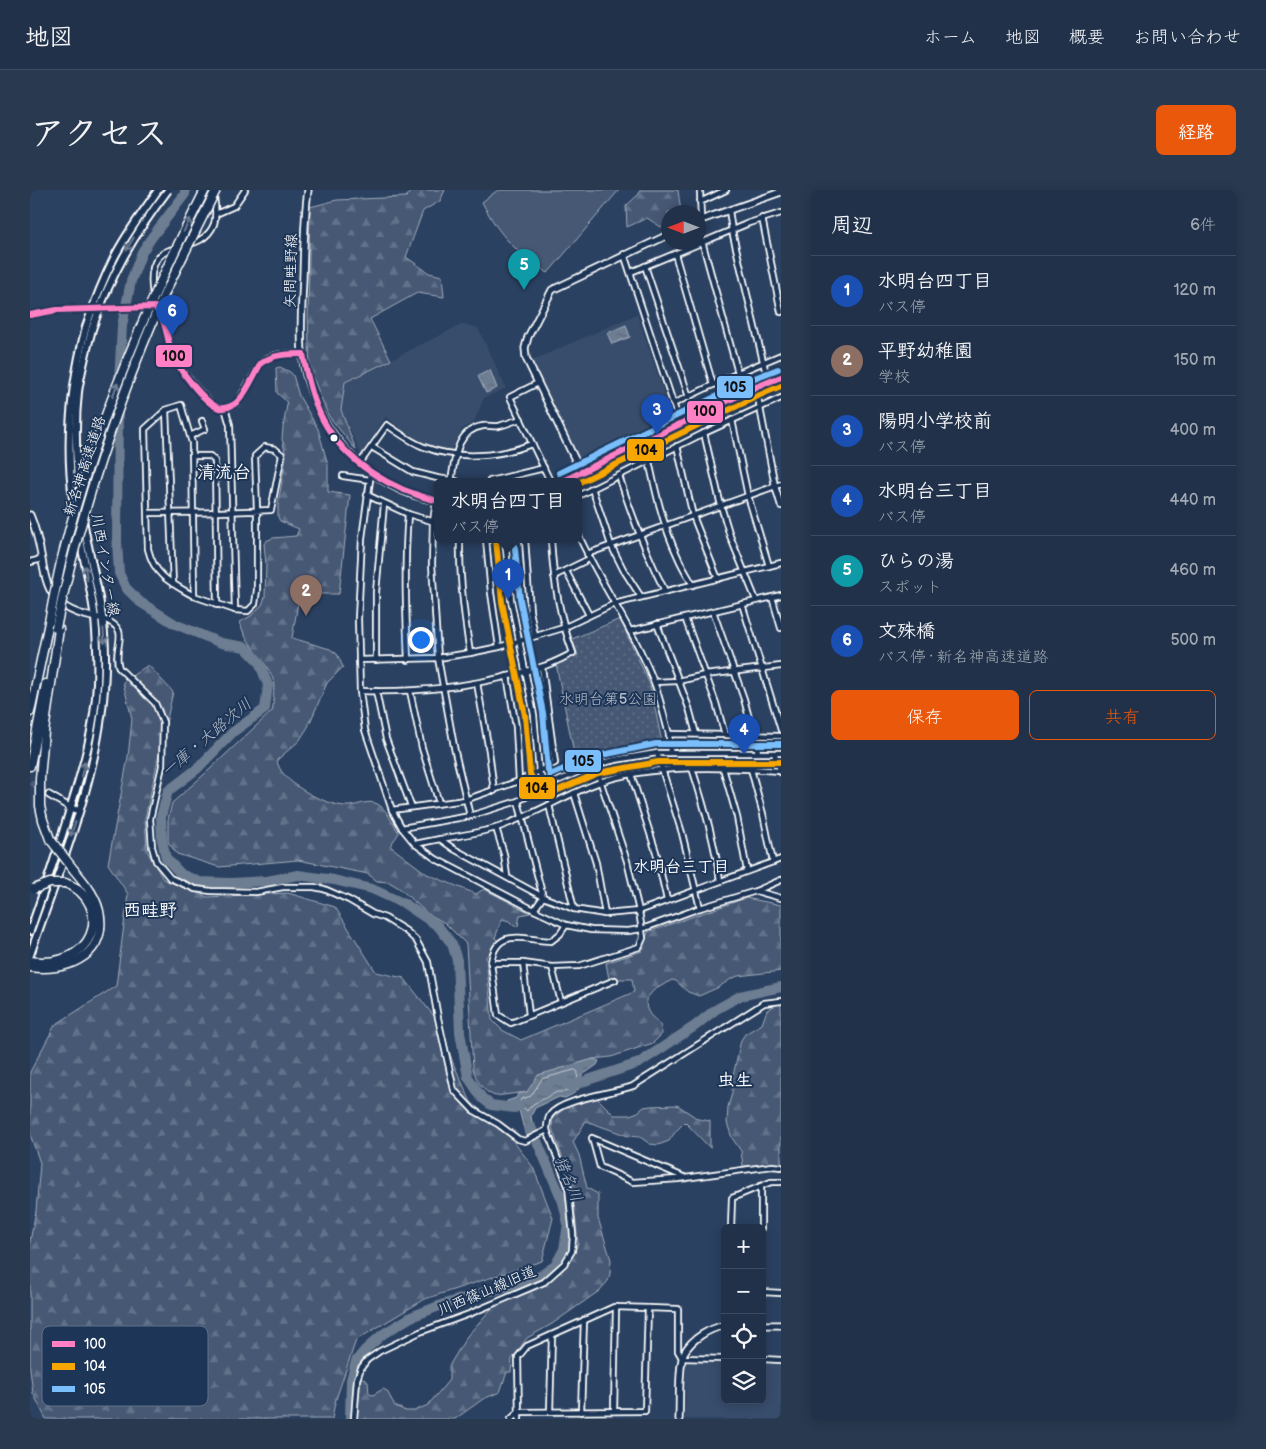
<!DOCTYPE html>
<html lang="ja">
<meta charset="utf-8">
<style>
body{margin:0;font-family:"Balsamiq Sans","Klee One",sans-serif;background:#283950;color:#f1f3f6}
.controls{position:absolute;right:15px;bottom:15px;display:grid;overflow:hidden;border-radius:8px;box-shadow:0 2px 12px #0003}
.controls button{width:45px;height:45px;display:grid;place-items:center;padding:0;border:0;border-bottom:1px solid #3d4c61;background:#203149;color:#f1f3f6;font:25px sans-serif}
.compass{position:absolute;left:631px;top:15px;width:45px;height:45px;border-radius:50%;background:#203149;box-shadow:0 2px 12px #0003;rotate:270deg}
.you{position:absolute;left:390px;top:449px;width:18px;height:18px;margin:-12px;border:4px solid #fff;border-radius:50%;background:#1a73e8;box-shadow:0 0 0 8px #1a73e833}
.badge{display:grid;place-items:center;width:32px;height:32px;border-radius:50%;background:#ea580c;color:#fff;font-size:16px;font-weight:700}
.pin{position:absolute;translate:-50% -41px;filter:drop-shadow(0 1px 2px #0008)}
.pin::after{content:'';position:absolute;top:26px;width:18px;height:15px;background:inherit;clip-path:polygon(0 0,100% 0,50% 100%)}
.popup{position:absolute;left:404px;top:288px;width:148px;height:65px;box-sizing:border-box;display:grid;place-content:center;border-radius:8px;background:#203149;filter:drop-shadow(0 1px 4px #0005);font-size:16px;white-space:nowrap;color:#a2a9b4}
.popup b{font-size:19px;color:#f1f3f6}
.popup::after{content:'';position:absolute;left:50%;top:100%;margin-left:-10px;border:10px solid transparent;border-top-color:#203149}
.list{margin:0;padding:0;list-style:none}
h2{display:flex;justify-content:space-between;align-items:center;height:65px;margin:0;padding:0 20px;font-size:21px}
h2 small{font-size:16px;font-weight:400;color:#a2a9b4}
.list li{display:grid;grid-template-columns:32px 1fr auto;gap:15px;align-items:center;box-sizing:border-box;height:70px;padding:0 20px;border-top:1px solid #3d4c61}
.list b{display:block;font-size:19px;white-space:nowrap}
.list p{margin:0;font-size:16px;white-space:nowrap;color:#a2a9b4}
.list em{font-size:16px;font-style:normal;color:#a2a9b4}
.actions{display:flex;gap:10px;padding:15px 20px}
.actions a{flex:1;padding:11px 0;border:1px solid #ea580c;border-radius:8px;text-align:center;font-size:18px;color:#ea580c}
.actions .main{background:#ea580c;color:#fff}
.icon{flex:none;width:28px;height:28px;fill:none;stroke:currentColor;stroke-width:2;stroke-linecap:round;stroke-linejoin:round}
.map{position:relative;flex:none;width:751px;height:1229px;overflow:hidden;border-radius:8px}
header{display:flex;align-items:center;gap:30px;box-sizing:border-box;height:70px;padding:0 25px;background:#203149;border-bottom:1px solid #3d4c61}
header strong{font-size:24px}
nav{display:flex;gap:28px;margin-inline-start:auto;font-size:18px}
.intro{display:flex;align-items:center;justify-content:space-between;box-sizing:border-box;height:120px;padding:0 30px}
h1{margin:0;font-size:35px}
.button{padding:12px 22px;border-radius:8px;background:#ea580c;color:#fff;font-size:18px;font-weight:700}
main{display:flex;gap:30px;padding:0 30px}
aside{flex:1;background:#203149;border-radius:8px;box-shadow:0 2px 12px #0003}
.map>svg:first-child{display:block}
</style>
<header>
<strong>地図</strong>
<nav><a>ホーム</a><a>地図</a><a>概要</a><a>お問い合わせ</a></nav>
</header>
<div class="intro"><h1>アクセス</h1><a class="button">経路</a></div>
<main>
<div class="map">
<svg width="751" height="1229" viewBox="0 0 751 1229">
<defs>
<pattern id="forest-firs" width="22" height="20" patternUnits="userSpaceOnUse" patternTransform="scale(1.25)"><rect width="22" height="20" fill="#465975"/><path d="M5 1l3.5 6h-7zM16 11l3.5 6h-7z" fill="#62728a"/></pattern>
<pattern id="park-dots" width="8" height="8" patternUnits="userSpaceOnUse" patternTransform="scale(1.25)"><rect width="8" height="8" fill="#465975"/><path d="M2 2h.1M6 6h.1" fill="none" stroke="#62728a" stroke-width="1.8" stroke-linecap="round"/></pattern>
<pattern id="water-ripples" width="26" height="14" patternUnits="userSpaceOnUse" patternTransform="scale(1.25)"><rect width="26" height="14" fill="#6d7d92"/><path d="M2 4q2-2 4 0t4 0M15 11q2-2 4 0t4 0" fill="none" stroke="#5e6772"/></pattern>
</defs>
<rect width="100%" height="100%" fill="#2a4161"/>
<filter id="ink" filterUnits="userSpaceOnUse"><feTurbulence type="fractalNoise" baseFrequency=".02" numOctaves="2"/><feDisplacementMap in="SourceGraphic" scale="10" xChannelSelector="R" yChannelSelector="G"/><feConvolveMatrix kernelMatrix="1 2 1 2 8 2 1 2 1" color-interpolation-filters="sRGB"/></filter>
<g filter="url(#ink)">
<g fill="#394e6c">
<path d="M607 124 643 230 551 275 501 171Z"/>
<path d="M433 134 448 138 476 198 454 208 444 232 432 239 421 260 397 254 378 245 356 226 331 264 311 219 315 192Z"/>
<path d="M656 1170 695 1171V1210H732V1171H751V1229H655Z"/>
</g>
<path fill="#465975" stroke="#a2acba" d="M468 0H589L518 83C486 62 470 47 452 12Z"/>
<g fill="url(#forest-firs)" stroke="#a2acba">
<path d="M382 0H415L410 11 393 21 376 67 399 83 412 86 414 107 387 103 340 129 361 170 315 192 311 220 326 260 298 225 280 180 278 127 280 17 307 10 376 7Z"/>
<path d="M610 0H648L651 22H638V35L631 37 617 28 597 37 596 16 609 4Z"/>
<path d="M250 177 260 182 263 185 269 206 288 239 298 275V302L320 305 309 404H292L270 402 262 448 300 459 307 464 313 477 297 493 278 537 269 551 247 570C249 592 295 615 315 616 325 617 336 610 345 613 356 616 363 635 369 643L360 656 397 684 446 704 454 699 500 723 490 725 488 736H484L479 731 472 729 465 748 468 751 456 767 462 830 472 840 491 850 604 802 602 789H579L576 773 612 761 618 742 716 708 751 715V781L708 786 701 789 687 798 669 806 658 802 646 791 642 790 624 800 616 809C616 812 616 818 618 821 623 832 631 828 632 844L623 853 581 867 563 869 497 902 465 906C452 901 447 891 443 879L436 754 415 733 397 723 369 698 359 692 347 691 338 684 268 670 189 677 147 664 138 652V630L142 613 179 580 242 521 243 517C243 508 245 497 243 489 236 469 214 453 210 432L221 426 232 415 235 407 236 374 234 354 236 351 243 348 266 346 269 339 250 331 248 327V315L256 266 252 249 253 237 257 215 256 211 247 203 246 178Z"/>
<path d="M118 475 143 502 115 628 117 661 133 689 177 707 258 703 305 717 346 782 374 788 410 834 423 873 441 912 477 943 503 977 523 1028 512 1071 395 1109 326 1150 305 1212 302 1229H16L3 1203 0 1179V1051L6 1021 10 973 0 944V882L25 835 86 796 98 704 78 674 98 567 102 529 93 492Z"/>
<path d="M748 814H751V975L741 974 713 976 711 961 702 948 697 933 698 917 702 903 703 886 711 850 715 844 732 834 737 820Z"/>
<path d="M567 908 584 925H600L608 922 614 917 621 916 645 915 649 916 668 929 680 931V958L655 932 646 941 639 951 628 955 620 954 610 947 598 946 556 931 543 952 549 965 557 998 568 1004V1028L581 1070 580 1084 578 1091 569 1101 522 1134 497 1148 482 1169 481 1182H477L470 1202 453 1209 425 1229H327L331 1187 338 1192 339 1204 343 1205 353 1199 357 1201 365 1216 376 1221H384L398 1215 419 1190V1176L437 1146 462 1118 516 1093 539 1073 548 1054 542 995 522 938 523 928 535 918Z"/>
</g>
<path fill="url(#park-dots)" stroke="#a2acba" d="M590 429 620 495 633 557 584 563 547 578 526 474 548 465 542 449Z"/>
<g fill="url(#water-ripples)" stroke="#a7b1be">
<path d="M596 135 600 147 582 154 577 143Z"/>
<path d="M460 180 467 198 456 203 448 186Z"/>
<path d="M563 869 569 871 567 875 551 886 554 894 543 904 535 908 529 907 505 918 501 926 504 943 496 947 489 920 476 921 477 911 486 908 488 904 497 902 508 885Z"/>
</g>
<g fill="none" stroke-linecap="round" stroke-linejoin="round">
<path stroke="#c5cbd3" stroke-width="1" d="M545 880 548 882 547 893 540 900 534 902H527L503 914 497 921 489 914 491 909 501 906 512 889Z"/>
<g stroke="#6d7d92" stroke-width="10">
<path d="M155 0V4L122 47 112 62 101 91 92 136 88 212 87 351 89 383 96 398 110 412 145 434 191 453 215 457 229 472 238 495 235 519 203 542 167 579 138 601 131 627 132 650 136 668 151 684 170 692 201 693 237 691 268 685 304 690 342 699 375 714 408 736 422 754 427 770 430 842 438 887 452 908 461 915 484 918 489 916"/>
<path d="M540 896 609 873 665 836 685 820 710 806 751 797"/>
<path d="M320 1229 321 1190 326 1171 335 1160 353 1144 381 1127 414 1114 451 1103 501 1092 525 1076 534 1059 538 1034 533 1012 501 937"/>
</g>
<path stroke="#4a5e79" stroke-width="5.5" stroke-dasharray="5.5 3" stroke-linecap="butt" d="M0 592 19 605"/>
<g stroke="#fff" stroke-width="8">
<g id="minor">
<path d="M670 0 671 30"/>
<path d="M670 12 696 0"/>
<path d="M699 20 702 41 738 192"/>
<path d="M186 24 204 16 215 0"/>
<path d="M732 28 751 122"/>
<path d="M672 51 708 183"/>
<path d="M594 64 650 234"/>
<path d="M645 64 683 195"/>
<path d="M615 76 659 207"/>
<path d="M601 82 719 33 751 23"/>
<path d="M123 105C112 38 169 72 184 34 187 25 185 15 184 6"/>
<path d="M508 193 480 207 520 291"/>
<path d="M726 197 745 296 751 316"/>
<path d="M643 214 708 183 751 165"/>
<path d="M151 215 162 253 164 406C141 393 125 387 118 359L115 239 136 220Z"/>
<path d="M136 220 143 394"/>
<path d="M702 230 718 306 739 376"/>
<path d="M674 243 691 316 700 346 726 410"/>
<path d="M160 246 175 239 172 231"/>
<path d="M615 252C623 290 631 332 648 367 652 377 658 386 663 395"/>
<path d="M647 256 663 326 688 389"/>
<path d="M342 257 383 282 407 288 426 291"/>
<path d="M162 266H180L185 271 187 415"/>
<path d="M330 273 357 235C369 243 381 252 394 257 429 270 468 267 502 254"/>
<path d="M341 283 332 348 328 429 330 501 335 540 362 620 372 638 385 654 406 669 504 720 536 735 561 740 598 741 612 739 670 718 726 701 751 690"/>
<path d="M313 286 340 290"/>
<path d="M589 286C602 326 616 364 635 401"/>
<path d="M421 291C425 269 426 240 453 236 458 235 464 237 469 236 476 234 484 231 491 229"/>
<path d="M460 291 514 278"/>
<path d="M562 298 581 355 593 379 611 407"/>
<path d="M337 305 378 324 408 333"/>
<path d="M548 306 672 244 751 208"/>
<path d="M406 311 403 332 402 374 408 468 425 562 440 626"/>
<path d="M118 323C159 323 200 322 241 320L252 265 245 259 235 257 225 266 227 320V400L225 414 218 421 205 420"/>
<path d="M548 344C571 395 604 440 624 492 630 508 634 527 639 544"/>
<path d="M430 349C429 387 434 425 440 463"/>
<path d="M456 349 461 403 469 457"/>
<path d="M475 349 481 410 504 525 509 582 516 596"/>
<path d="M495 349 500 421 505 446"/>
<path d="M557 364 751 294"/>
<path d="M0 372 8 370"/>
<path d="M536 381 559 425"/>
<path d="M524 386 559 369"/>
<path d="M164 406 205 420 200 235 195 218"/>
<path d="M742 407 751 438"/>
<path d="M712 414 751 540"/>
<path d="M683 421 714 509 728 562"/>
<path d="M655 428 686 513 695 545"/>
<path d="M73 429C104 440 81 456 89 478L125 513 133 532 132 576 120 629 122 657 126 671 140 688 165 699 181 701 226 702 253 697H284L294 699 319 710 343 724 355 728 376 741 386 750 398 772 408 828 424 900 443 920 468 934 488 949 495 951 517 940"/>
<path d="M627 434 659 518 666 544"/>
<path d="M600 441 751 405"/>
<path d="M329 470 408 468 440 463 469 457 533 438 584 414 751 373"/>
<path d="M346 470V402L354 314"/>
<path d="M378 470C376 421 374 373 378 324"/>
<path d="M477 486 486 537 489 591"/>
<path d="M624 492 648 491 675 485 751 476"/>
<path d="M447 493 459 561 464 601"/>
<path d="M330 501C391 503 453 495 511 477 522 474 533 468 543 463 529 426 523 388 521 349"/>
<path d="M346 501 356 549 381 616"/>
<path d="M380 501 392 558 409 613"/>
<path d="M640 562 639 544 751 546"/>
<path d="M627 563 652 643 670 718"/>
<path d="M744 563 751 582"/>
<path d="M662 578C674 615 685 652 690 691"/>
<path d="M693 578 707 627 717 681"/>
<path d="M721 579 733 624 743 672"/>
<path d="M601 584 626 662 637 710"/>
<path d="M544 603 566 673 575 724"/>
<path d="M488 611 513 707 504 720"/>
<path d="M519 615 544 719"/>
<path d="M362 620 435 610 489 591 525 573 512 477"/>
<path d="M372 638 440 626 488 611 516 596 565 575 585 570 627 563H751"/>
<path d="M466 638 474 664 477 686"/>
<path d="M410 649C429 646 448 643 466 638 502 626 535 605 570 592 624 574 695 577 751 581"/>
<path d="M385 654 410 649 424 659 513 707 544 719 575 724 609 721 751 669"/>
<path d="M726 701 751 708"/>
<path d="M536 735 530 744 521 751C497 751 466 735 461 773L468 825 481 833 585 790"/>
<path d="M461 773H493L522 777 549 776 609 757 613 748 609 721 597 671 565 575"/>
<path d="M493 773 499 825"/>
<path d="M522 777 531 812"/>
<path d="M656 988 562 948 570 977 603 992 648 989 742 976 751 977"/>
<path d="M701 1038 702 1008 741 992H751"/>
<path d="M731 1038V996"/>
<path d="M732 1102 751 1103"/>
<path d="M732 1169 751 1170"/>
<path d="M584 1221 586 1117"/>
<path d="M520 1222 522 1145"/>
<path d="M551 1222 554 1130"/>
<path d="M324 1229 327 1189 331 1178 337 1170 350 1161 390 1142 439 1124 514 1092 534 1074 542 1061 543 1045 538 996 517 940C517 935 517 930 520 925 531 909 584 903 603 896L734 813 751 811"/>
<path d="M481 1229 489 1222 615 1221 618 1118 648 1119V1161L652 1168 695 1169"/>
<path d="M489 1229 488 1167 497 1156 584 1117 618 1118"/>
</g>
</g>
<g stroke="#fff" stroke-width="9">
<g id="tertiary">
<path d="M278 0C274 29 274 58 273 87 272 112 270 138 272 163 279 234 336 300 408 311"/>
<path d="M668 31 751 2"/>
<path d="M0 125 27 120 125 117C138 129 136 147 142 163 147 176 177 215 190 218 197 219 202 216 208 212L231 173C243 163 257 164 273 164"/>
<path d="M551 282 496 168 495 158 498 147 522 100 638 45"/>
<path d="M533 291 726 197 751 187"/>
<path d="M0 325C22 376 0 417 68 428"/>
<path d="M19 605 41 618 49 621"/>
<path d="M732 1135H751"/>
<path d="M649 1229C650 1214 648 1176 654 1163 662 1148 679 1139 695 1135"/>
</g>
</g>
<g stroke="#fff" stroke-width="10">
<g id="secondary">
<path d="M0 741C14 701 28 660 40 619 53 578 65 537 67 493 68 472 67 450 65 429 60 388 48 349 43 309 35 250 41 194 56 137"/>
<path d="M0 765C33 668 77 569 75 465 75 423 63 382 55 341 47 295 43 249 48 202 51 181 57 159 62 139"/>
</g>
</g>
<g stroke="#fff" stroke-width="11">
<g id="motorway">
<path d="M137 98 151 70"/>
<path d="M0 522 19 432"/>
<path d="M0 576 16 494"/>
<path d="M20 649 13 630 10 616V589L14 542 29 439"/>
<path d="M0 771C15 773 32 772 45 763 74 744 67 704 35 693"/>
<path d="M0 777C33 782 75 768 70 727 68 708 55 693 44 680"/>
</g>
</g>
<use href="#minor" stroke="#1d3557" stroke-width="4.5"/>
<use href="#tertiary" stroke="#1d3557" stroke-width="5.5"/>
<use href="#secondary" stroke="#1d3557" stroke-width="6"/>
<use href="#motorway" stroke="#1d3557" stroke-width="8"/>
<g stroke="#fff" stroke-width="10" stroke-linecap="butt">
<g id="secondary-bridge">
<path d="M56 137C64 113 73 90 84 68 96 44 113 22 128 0"/>
<path d="M62 139C81 84 103 46 138 0"/>
</g>
</g>
<g stroke="#fff" stroke-width="11" stroke-linecap="butt">
<g id="motorway-bridge">
<path d="M151 70 186 0"/>
<path d="M19 432C23 411 27 389 32 368 64 240 115 117 175 0"/>
<path d="M26 438C50 321 89 207 137 98"/>
<path d="M20 649 44 680"/>
<path d="M4 699 20 693H35"/>
</g>
</g>
<use href="#secondary-bridge" stroke="#1d3557" stroke-width="6"/>
<use href="#motorway-bridge" stroke="#1d3557" stroke-width="8"/>
<g stroke="#1d3557" stroke-width="10">
<g id="bus-1">
<path d="M0 125 27 120 125 117C137 131 136 147 142 163 148 178 174 213 189 218 195 219 203 216 207 212 215 206 225 183 231 173 244 164 258 164 273 164"/>
<path d="M273 164C277 186 282 210 293 230 316 273 361 300 408 311"/>
<path d="M533 291 726 197 751 187"/>
</g>
</g>
<g stroke="#1d3557" stroke-width="10">
<g id="bus-2">
<path d="M548 293 730 205 751 196"/>
<path d="M466 350 472 412 495 526 500 584 510 603 519 604 568 583 628 572H751"/>
</g>
</g>
<g stroke="#1d3557" stroke-width="10">
<g id="bus-3">
<path d="M529 283 722 189 748 179"/>
<path d="M484 349 490 409 513 523 518 580 520 585 562 567 626 554H751"/>
</g>
</g>
<use href="#bus-1" stroke="#ff80c5" stroke-width="6"/>
<use href="#bus-2" stroke="#f7a600" stroke-width="6"/>
<use href="#bus-3" stroke="#7abffc" stroke-width="6"/>
</g>
<defs><path id="oneway-shaft" d="M-6 0H5M1.5-3L5.5 0L1.5 3" fill="none" stroke-width="1.6" stroke-linecap="round" stroke-linejoin="round" transform="scale(1.25)"/></defs>
<g stroke="#6c7c92">
<use href="#oneway-shaft" transform="translate(157 35) rotate(-63)"/>
<use href="#oneway-shaft" transform="translate(100 54) rotate(121)"/>
<use href="#oneway-shaft" transform="translate(85 200) rotate(-70)"/>
<use href="#oneway-shaft" transform="translate(56 383) rotate(-101)"/>
<use href="#oneway-shaft" transform="translate(74 446) rotate(85)"/>
<use href="#oneway-shaft" transform="translate(53 579) rotate(-75)"/>
<use href="#oneway-shaft" transform="translate(43 639) rotate(109)"/>
</g>
</g>
<circle fill="#fff" stroke="#1d3557" stroke-width="2" cx="304" cy="248" r="4.5"/>
<g text-anchor="middle" dominant-baseline="central" stroke-width="4" stroke-linejoin="round" paint-order="stroke">
<g font-size="15" fill="#fff" stroke="#1d3557">
<text transform="translate(261 81) rotate(-89)">矢問畦野線</text>
<text transform="translate(55 276) rotate(-72)">新名神高速道路</text>
<text transform="translate(75 375) rotate(80)">川西インター線</text>
<text transform="translate(457 1101) rotate(-23)">川西篠山線旧道</text>
</g>
<g font-size="15" fill="#b5bdc8" stroke="#1d3557">
<text x="578" y="509">水明台第5公園</text>
</g>
<g font-size="16" font-style="italic" fill="#b6bec8" stroke="#1d3557">
<text transform="translate(177 548) rotate(-40)">一庫・大路次川</text>
<text transform="translate(538 989) rotate(68)">猪名川</text>
</g>
<g font-size="16" font-weight="bold" fill="#fff" stroke="#1d3557">
<text x="651" y="677">水明台三丁目</text>
</g>
<g font-size="18" font-weight="bold" fill="#fff" stroke="#1d3557">
<text x="194" y="282">清流台</text>
<text x="120" y="720">西畦野</text>
<text x="705" y="890">虫生</text>
</g>
</g>
<rect x="12" y="1136" width="166" height="80" rx="8" fill="#1d3557" stroke="#617289" stroke-width="1"/>
<rect x="22" y="1151" width="23" height="6" fill="#ff80c5"/>
<rect x="22" y="1173" width="23" height="7" fill="#f7a600"/>
<rect x="22" y="1196" width="23" height="6" fill="#7abffc"/>
<g font-size="14" fill="#fff">
<text x="54" y="1159">100</text>
<text x="54" y="1181">104</text>
<text x="54" y="1204">105</text>
</g>
<g stroke="#1d3557" stroke-width="2">
<rect x="125" y="154" width="38" height="24" rx="5" fill="#ff80c5"/>
<rect x="686" y="185" width="38" height="24" rx="5" fill="#7abffc"/>
<rect x="656" y="210" width="38" height="24" rx="5" fill="#ff80c5"/>
<rect x="596" y="248" width="39" height="24" rx="5" fill="#f7a600"/>
<rect x="534" y="559" width="38" height="24" rx="5" fill="#7abffc"/>
<rect x="488" y="586" width="38" height="24" rx="5" fill="#f7a600"/>
</g>
<g font-size="14" text-anchor="middle" font-weight="bold" fill="#111">
<text x="144" y="171">100</text>
<text x="705" y="202">105</text>
<text x="675" y="226">100</text>
<text x="616" y="265">104</text>
<text x="553" y="576">105</text>
<text x="507" y="603">104</text>
</g>
</svg>
<div class="controls">
<button>+</button>
<button>−</button>
<button><svg class="icon" aria-label="locate" viewBox="0 0 24 24"><circle cx="12" cy="12" r="6"/><path d="M12 2v4M12 18v4M2 12h4M18 12h4"/></svg></button>
<button><svg class="icon" aria-label="layers" viewBox="0 0 24 24"><path d="M12 4l9 5-9 5-9-5zM3 14l9 5 9-5"/></svg></button>
</div>
<svg class="compass" viewBox="-18 -18 36 36"><path d="M0-13l5 13h-10z" fill="#e53935"/><path d="M0 13l5-13h-10z" fill="#a2a9b4"/></svg>
<div class="you"></div>
<div class="pin badge" style="left:478px;top:410px;background:#1a4fb4">1</div>
<div class="popup"><b>水明台四丁目</b>バス停</div>
<div class="pin badge" style="left:276px;top:426px;background:#8d6e63">2</div>
<div class="pin badge" style="left:627px;top:245px;background:#1a4fb4">3</div>
<div class="pin badge" style="left:714px;top:565px;background:#1a4fb4">4</div>
<div class="pin badge" style="left:494px;top:100px;background:#0f9aa8">5</div>
<div class="pin badge" style="left:142px;top:146px;background:#1a4fb4">6</div>
</div>
<aside>
<h2>周辺<small>6件</small></h2>
<ul class="list">
<li><span class="badge" style="background:#1a4fb4">1</span><div><b>水明台四丁目</b><p>バス停</p></div><em>120 m</em></li>
<li><span class="badge" style="background:#8d6e63">2</span><div><b>平野幼稚園</b><p>学校</p></div><em>150 m</em></li>
<li><span class="badge" style="background:#1a4fb4">3</span><div><b>陽明小学校前</b><p>バス停</p></div><em>400 m</em></li>
<li><span class="badge" style="background:#1a4fb4">4</span><div><b>水明台三丁目</b><p>バス停</p></div><em>440 m</em></li>
<li><span class="badge" style="background:#0f9aa8">5</span><div><b>ひらの湯</b><p>スポット</p></div><em>460 m</em></li>
<li><span class="badge" style="background:#1a4fb4">6</span><div><b>文殊橋</b><p>バス停 · 新名神高速道路</p></div><em>500 m</em></li>
</ul>
<div class="actions"><a class="main">保存</a><a>共有</a></div>
</aside>
</main>
